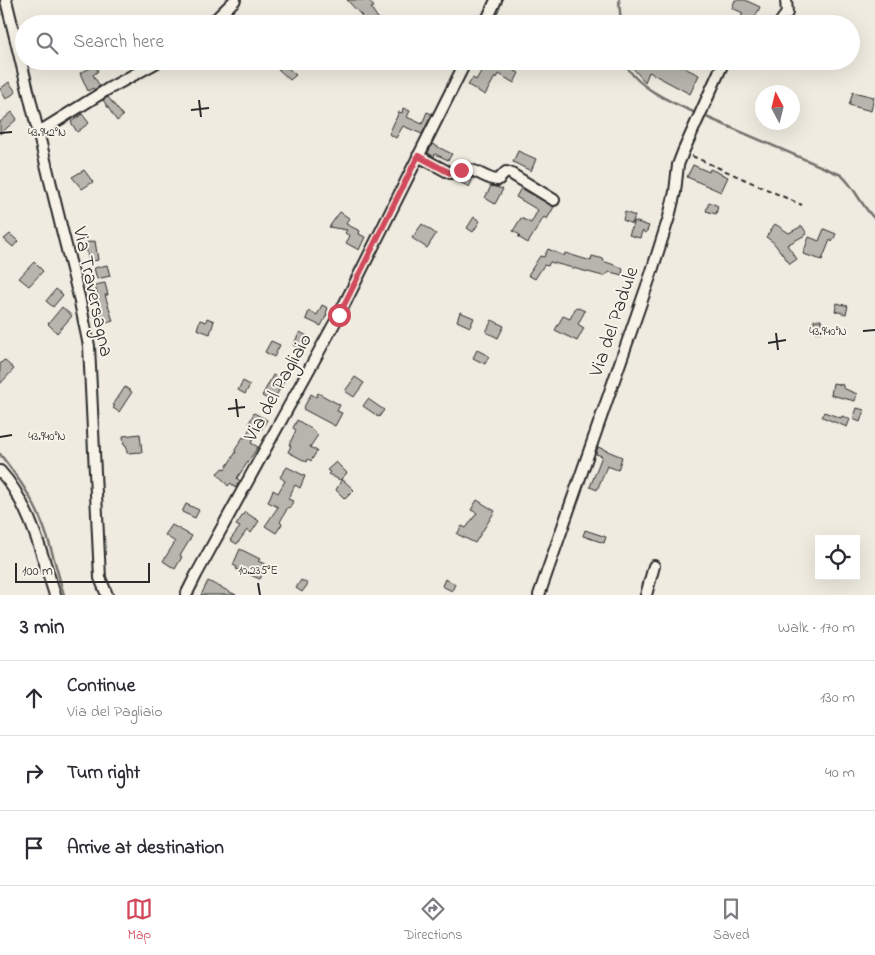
<!DOCTYPE html>
<meta charset="utf-8">
<style>
body{margin:0;font-family:"Indie Flower",sans-serif;background:#f7f7f7;color:#2b2b33}
.controls{position:absolute;right:15px;bottom:15px;display:grid;overflow:hidden;border-radius:0px;box-shadow:0 5px 20px #0002}
.controls button{width:45px;height:45px;display:grid;place-items:center;padding:0;border:0;border-bottom:1px solid #e1e1e2;background:#fff;color:#2b2b33;font:25px sans-serif}
.compass{position:absolute;left:755px;top:85px;width:45px;height:45px;border-radius:50%;background:#fff;box-shadow:0 5px 20px #0002;rotate:353deg}
.scale{position:absolute;left:15px;bottom:12px;width:135px;box-sizing:border-box;padding-left:5px;border:2px solid #2b2b2b;border-top:0;font-size:14px;line-height:18px;white-space:nowrap;color:#2b2b2b;-webkit-text-stroke:4px #f7f3e8;paint-order:stroke}
.stop{position:absolute;width:15px;height:15px;margin:-11px;border:4px solid #d1495b;border-radius:50%;background:#fff}
.stop.end{background:#d1495b;border-color:#fff;box-shadow:0 1px 5px #0008}
.list{margin:0;padding:0;list-style:none}
h2{display:flex;justify-content:space-between;align-items:center;height:65px;margin:0;padding:0 20px;font-size:21px}
h2 small{font-size:16px;font-weight:400;color:#7c7c81}
.list li{display:grid;grid-template-columns:32px 1fr auto;gap:15px;align-items:center;box-sizing:border-box;height:75px;padding:0 20px;border-top:1px solid #e1e1e2}
.list b{display:block;font-size:19px;white-space:nowrap}
.list p{margin:0;font-size:16px;white-space:nowrap;color:#7c7c81}
.list em{font-size:16px;font-style:normal;color:#7c7c81}
.icon{flex:none;width:28px;height:28px;fill:none;stroke:currentColor;stroke-width:2;stroke-linecap:round;stroke-linejoin:round}
.map{position:relative;flex:none;width:875px;height:595px;overflow:hidden}
.search{position:absolute;background:#fff;box-shadow:0 5px 20px #0002;left:15px;right:15px;top:15px;height:55px;display:flex;align-items:center;gap:12px;box-sizing:border-box;padding:0 18px;border-radius:28px;color:#7c7c81;font-size:19px}
.sheet{height:290px;background:#fff}
nav{display:flex;justify-content:space-around;align-items:center;box-sizing:border-box;height:70px;border-top:1px solid #e1e1e2;background:#fff;font-size:14px;color:#7c7c81}
nav a{display:grid;justify-items:center;gap:2px}
nav .on{color:#d1495b}
.map>svg:first-child{display:block}
</style>
<div class="map">
<svg width="875" height="595" viewBox="0 0 875 595">
<rect width="100%" height="100%" fill="#efebe0"/>
<filter id="ink" filterUnits="userSpaceOnUse"><feTurbulence type="fractalNoise" baseFrequency=".02" numOctaves="2"/><feDisplacementMap in="SourceGraphic" scale="10" xChannelSelector="R" yChannelSelector="G"/><feConvolveMatrix kernelMatrix="1 2 1 2 8 2 1 2 1" color-interpolation-filters="sRGB"/></filter>
<g filter="url(#ink)">
<g fill="none" stroke-linecap="round" stroke-linejoin="round">
<g stroke="#74726e" stroke-width="2.5">
<path d="M619 0 621 24"/>
<path d="M625 61C632 86 675 104 698 114"/>
<path d="M704 116 841 175C855 187 861 206 875 219"/>
<path d="M0 454C12 470 24 485 33 503 48 531 55 564 64 595"/>
</g>
</g>
<g fill="#b8b5ae" stroke="#2b2b2b">
<path d="M347 0H369L374 7 371 8 382 24H351L362 16Z"/>
<path d="M735 0H745L760 7 752 24H745L739 21 743 13 732 8Z"/>
<path d="M487 61H496L519 73 514 83 499 74 497 78 495 77 485 95 468 85 473 78 476 80Z"/>
<path d="M634 61H670L699 75 690 94 649 72 645 82 631 66Z"/>
<path d="M282 63 296 75 290 80 276 67Z"/>
<path d="M95 66 98 71 93 75 100 86 94 90 93 88 88 91 80 73Z"/>
<path d="M9 82 16 92 6 99 0 89Z"/>
<path d="M853 92 874 97 871 111 849 105Z"/>
<path d="M108 97 123 116 117 121 103 100Z"/>
<path d="M403 108 410 111 407 117 422 124 427 112 432 114 422 134 403 126 396 138 389 134 399 112 402 113Z"/>
<path d="M12 112 17 119 0 134V122Z"/>
<path d="M82 114 89 123 77 132 71 122Z"/>
<path d="M432 144 452 154 448 160 435 154 434 157 428 153Z"/>
<path d="M518 151 536 159 531 171 513 162Z"/>
<path d="M693 165 709 172 710 169 728 177 721 192 687 177Z"/>
<path d="M84 170 93 182 82 189 72 177Z"/>
<path d="M464 176 473 179 469 187 458 181Z"/>
<path d="M491 186 503 189 495 204 485 198Z"/>
<path d="M521 188 554 207 547 219 544 217 528 243 518 237 520 235 513 231 521 218 531 223 538 210 516 197Z"/>
<path d="M709 202 718 206 716 214 706 211Z"/>
<path d="M340 212 349 218 346 224 360 231 359 234 365 237 359 250 346 243 350 236 345 233 347 230 329 227Z"/>
<path d="M625 212 635 216 632 224 623 220Z"/>
<path d="M474 217 480 221 473 232 467 228Z"/>
<path d="M634 221 649 226 646 233 642 231 640 238 629 235Z"/>
<path d="M422 224 436 234 427 248 412 238Z"/>
<path d="M775 224 789 233 802 226 807 234 787 245 797 259 790 264 773 242 766 237Z"/>
<path d="M824 229 836 234 832 242 830 240 822 260 803 254 809 237 819 241Z"/>
<path d="M10 234 18 241 13 247 4 239Z"/>
<path d="M95 241 98 260 89 262 85 243Z"/>
<path d="M548 249 564 256 565 253 591 261 592 256 604 259 603 261 623 268 622 275 610 272 603 276 550 262 548 266 544 265 535 279 528 275 540 256 544 257Z"/>
<path d="M34 262 43 271 29 286 19 278Z"/>
<path d="M107 265 110 276 97 279 94 268Z"/>
<path d="M105 283 108 295H105L113 321 103 324 98 309 100 308 95 285Z"/>
<path d="M56 289 63 295 53 307 46 301Z"/>
<path d="M837 303 848 306 846 314 835 311Z"/>
<path d="M322 305 328 308 326 313 327 314 321 326 306 319 309 311 317 315Z"/>
<path d="M62 307 72 316 57 333 48 324Z"/>
<path d="M576 307 585 311 578 324 584 328 577 341 555 330 563 316 570 319Z"/>
<path d="M460 312 474 318 470 327 457 321Z"/>
<path d="M207 318 214 321 210 334 197 329 200 320 206 322Z"/>
<path d="M492 320 504 326 498 338 486 332Z"/>
<path d="M814 320H821L822 332H814Z"/>
<path d="M300 332 307 336 304 340 307 341 302 349 293 345Z"/>
<path d="M271 341 280 345 274 357 265 352Z"/>
<path d="M477 350 489 356 485 364 473 358Z"/>
<path d="M4 360 14 369 0 384V364Z"/>
<path d="M273 375 284 381 276 396 274 395 271 401 262 396Z"/>
<path d="M355 377 364 383 354 397 345 391Z"/>
<path d="M243 381 250 385 245 394 238 390Z"/>
<path d="M833 383 843 385V388L857 394 855 401 831 395Z"/>
<path d="M125 387 132 392 119 412 113 408 115 406 113 405Z"/>
<path d="M318 393 340 405 337 411 342 413 335 426 303 409 311 394 316 397Z"/>
<path d="M368 399 384 410 379 417 363 406Z"/>
<path d="M857 408 864 410 860 422 853 419Z"/>
<path d="M824 412 841 418 842 416 850 419 847 427 822 417Z"/>
<path d="M254 413 267 420 261 430 259 428 251 443 258 447 237 478 240 481 235 488 231 483 228 486 217 473 223 468 225 469 236 452 235 450 243 437 245 438 252 424 249 423Z"/>
<path d="M297 420 310 428 318 435 310 447 317 451 311 461 308 459 307 462 288 452 291 446 289 445 296 430 293 428Z"/>
<path d="M140 434 142 452 127 453 126 445H124L123 436Z"/>
<path d="M598 447 622 457 618 470 607 466 597 490 590 487 602 456 596 454Z"/>
<path d="M336 462 347 473 340 480 328 474 330 472 327 470Z"/>
<path d="M287 467 305 476 300 488 295 485 288 499 293 501 290 508 288 507 280 522 282 524 276 533 265 526 278 507 268 502 273 490 278 493 285 481 280 477Z"/>
<path d="M342 479 354 490 345 499 336 490Z"/>
<path d="M477 500 495 511 475 543 457 534 462 526 466 528 477 513 471 510Z"/>
<path d="M186 504 199 510 195 518 182 512Z"/>
<path d="M245 512 259 521 251 533 247 530 237 544 230 540 240 527 236 525Z"/>
<path d="M172 525 192 536 180 556 182 557 175 569 163 561 175 542 165 535Z"/>
<path d="M585 530 606 537 604 543 583 536Z"/>
<path d="M240 549 260 559 258 561 267 565 260 579 236 569 237 567 233 565Z"/>
<path d="M445 579 455 584 452 591 442 586Z"/>
<path d="M301 580 308 584 302 592 296 588Z"/>
<path d="M208 581 236 595H201Z"/>
</g>
<g fill="none" stroke-linecap="round" stroke-linejoin="round">
<g stroke="#2b2b2b" stroke-width="14">
<g id="minor">
<path d="M6 0 62 230 79 297 89 346 100 578 107 595"/>
<path d="M211 24 235 0"/>
<path d="M485 24 496 0"/>
<path d="M779 24 787 13 786 0"/>
<path d="M39 132 108 89 159 61"/>
<path d="M418 156 450 173C456 173 460 169 466 169 478 170 487 180 498 180L506 172 510 173 554 200"/>
<path d="M0 471C29 502 42 555 55 595"/>
<path d="M186 595 196 575 339 315 466 61"/>
<path d="M539 595 650 277 669 217 675 192 678 165 683 152 724 61"/>
<path d="M646 595 654 566"/>
</g>
</g>
<path stroke="#2b2b2b" stroke-width="2" stroke-dasharray="5 4" stroke-linecap="butt" d="M692 156 802 205"/>
<use href="#minor" stroke="#f7f3e8" stroke-width="10"/>
</g>
</g>
<g fill="none" stroke-linecap="round" stroke-linejoin="round" filter="url(#ink)">
<path stroke="#d1495b" stroke-width="6" d="M339 315 418 156 450 173 461 170"/>
</g>
<path fill="none" stroke="#2b2b2b" stroke-width="2" d="M199 100 201 117M191 110 209 108M0 133 12 132M863 331 875 330M776 333 778 350M768 343 786 340M236 399 238 417M228 409 245 407M0 437 12 435M258 583 260 595"/>
<g text-anchor="middle" dominant-baseline="central" stroke-width="4" stroke-linejoin="round" paint-order="stroke">
<g font-size="20" fill="#2b2b2b" stroke="#f7f3e8">
<text transform="translate(92 292) rotate(78)">Via Traversagna</text>
<text transform="translate(615 322) rotate(-71)">Via del Padule</text>
<text transform="translate(279 388) rotate(-61)">Via del Pagliaio</text>
</g>
</g>
<g font-size="12" text-anchor="middle" fill="#2b2b2b" stroke="#f7f3e8" stroke-width="4" stroke-linejoin="round" paint-order="stroke">
<text x="47" y="136">43.942°N</text>
<text x="828" y="335">43.940°N</text>
<text x="47" y="440">43.940°N</text>
<text x="258" y="574">10.235°E</text>
</g>
</svg>
<div class="controls">
<button><svg class="icon" aria-label="locate" viewBox="0 0 24 24"><circle cx="12" cy="12" r="6"/><path d="M12 2v4M12 18v4M2 12h4M18 12h4"/></svg></button>
</div>
<svg class="compass" viewBox="-18 -18 36 36"><path d="M0-13l5 13h-10z" fill="#e53935"/><path d="M0 13l5-13h-10z" fill="#7c7c81"/></svg>
<div class="scale">100 m</div>
<div class="stop" style="left:339px;top:315px"></div>
<div class="stop end" style="left:461px;top:170px"></div>
<div class="search"><svg class="icon" aria-label="search" viewBox="0 0 24 24"><circle cx="10" cy="10" r="6"/><path d="M15 15l6 6"/></svg>Search here</div>
</div>
<section class="sheet">
<h2>3 min<small>Walk · 170 m</small></h2>
<ul class="list">
<li><svg class="icon" aria-label="ahead" viewBox="0 0 24 24"><path d="M12 20V5M6 11l6-6 6 6"/></svg><div><b>Continue</b><p>Via del Pagliaio</p></div><em>130 m</em></li>
<li><svg class="icon" aria-label="right" viewBox="0 0 24 24"><path d="M7 20v-9h11M14 6l5 5-5 5"/></svg><div><b>Turn right</b></div><em>40 m</em></li>
<li><svg class="icon" aria-label="arrive" viewBox="0 0 24 24"><path d="M6 21V4h12l-3 4 3 4H6"/></svg><div><b>Arrive at destination</b></div></li>
</ul>
</section>
<nav>
<a class="on"><svg class="icon" aria-label="map" viewBox="0 0 24 24"><path d="M3 6l6-2 6 2 6-2v14l-6 2-6-2-6 2zM9 4v14M15 6v14"/></svg>Map</a>
<a><svg class="icon" aria-label="directions" viewBox="0 0 24 24"><path d="M12 3l9 9-9 9-9-9zM9 14v-3h6M13 9l2 2-2 2"/></svg>Directions</a>
<a><svg class="icon" aria-label="saved" viewBox="0 0 24 24"><path d="M7 4h10v16l-5-4-5 4z"/></svg>Saved</a>
</nav>
